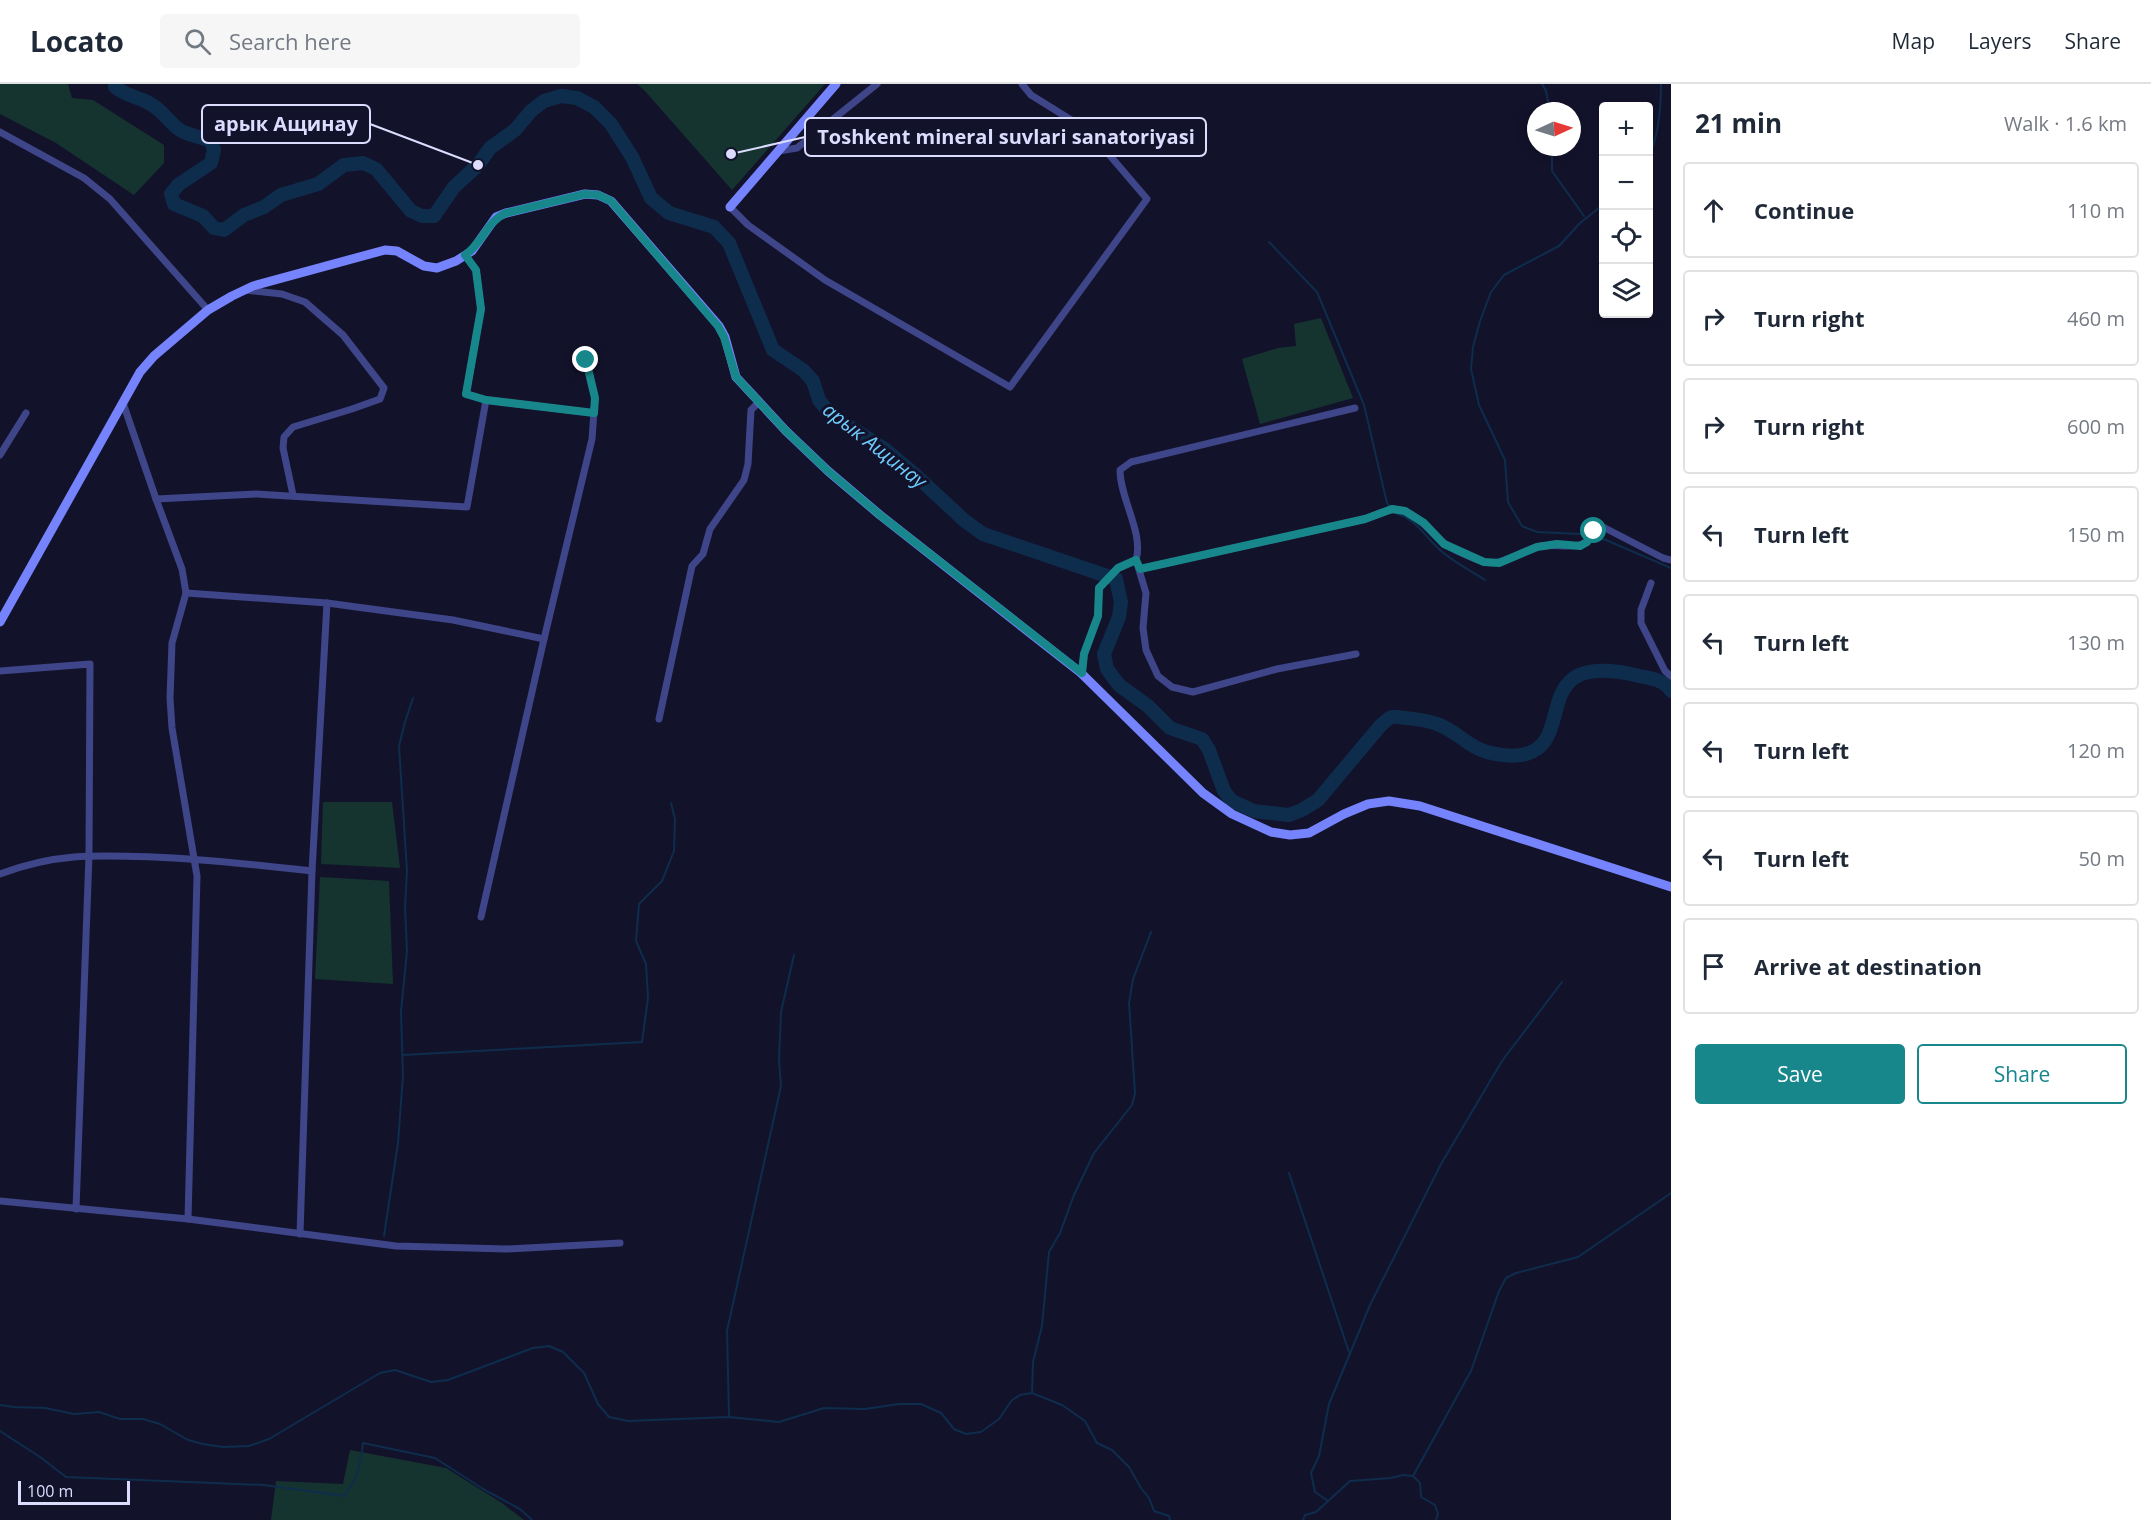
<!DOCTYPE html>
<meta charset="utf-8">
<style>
body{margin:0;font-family:"Open Sans",sans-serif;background:#f6f6f7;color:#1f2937}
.controls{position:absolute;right:18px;top:18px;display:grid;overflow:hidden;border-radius:6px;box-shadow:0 3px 9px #0003}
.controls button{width:54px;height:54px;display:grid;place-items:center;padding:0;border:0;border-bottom:2px solid #e0e1e3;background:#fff;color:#1f2937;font:30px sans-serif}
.compass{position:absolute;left:1527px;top:18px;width:54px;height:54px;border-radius:50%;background:#fff;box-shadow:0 3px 9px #0003;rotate:86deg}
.scale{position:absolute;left:18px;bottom:15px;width:112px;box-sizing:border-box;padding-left:6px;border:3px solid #dcddfe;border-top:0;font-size:16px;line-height:21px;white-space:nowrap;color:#dcddfe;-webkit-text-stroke:4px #13122b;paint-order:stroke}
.stop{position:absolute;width:18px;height:18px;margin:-14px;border:4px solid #17878b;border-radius:50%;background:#fff}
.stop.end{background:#17878b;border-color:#fff;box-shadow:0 2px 6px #0008}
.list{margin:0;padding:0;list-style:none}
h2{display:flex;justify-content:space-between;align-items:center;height:78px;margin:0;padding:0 24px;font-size:26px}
h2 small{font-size:20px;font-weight:400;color:#747a83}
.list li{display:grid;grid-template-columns:39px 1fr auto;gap:18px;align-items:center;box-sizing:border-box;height:96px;margin:0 12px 12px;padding:0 12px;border:2px solid #e0e1e3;border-radius:6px}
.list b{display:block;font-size:22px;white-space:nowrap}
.list em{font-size:20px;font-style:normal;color:#747a83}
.actions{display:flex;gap:12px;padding:18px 24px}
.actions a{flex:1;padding:14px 0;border:2px solid #17878b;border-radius:6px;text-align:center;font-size:21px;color:#17878b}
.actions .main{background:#17878b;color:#fff}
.icon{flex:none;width:33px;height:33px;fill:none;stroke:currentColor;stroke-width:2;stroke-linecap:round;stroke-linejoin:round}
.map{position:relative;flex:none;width:1671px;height:1436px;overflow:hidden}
header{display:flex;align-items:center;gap:36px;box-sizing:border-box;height:84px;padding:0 30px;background:#fff;border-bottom:2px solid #e0e1e3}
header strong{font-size:28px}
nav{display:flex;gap:33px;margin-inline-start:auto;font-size:21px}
.search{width:420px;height:54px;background:#f6f6f7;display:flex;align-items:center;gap:15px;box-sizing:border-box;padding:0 21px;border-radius:6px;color:#747a83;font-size:22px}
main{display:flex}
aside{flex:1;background:#fff}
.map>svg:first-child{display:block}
</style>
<header>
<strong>Locato</strong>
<div class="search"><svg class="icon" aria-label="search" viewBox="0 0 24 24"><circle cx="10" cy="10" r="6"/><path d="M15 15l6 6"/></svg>Search here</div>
<nav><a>Map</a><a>Layers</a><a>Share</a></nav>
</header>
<main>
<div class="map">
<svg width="1671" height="1436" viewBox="0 0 1671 1436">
<rect width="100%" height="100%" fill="#13122b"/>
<g fill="#15342f">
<path d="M0 0H68L72 14 93 16 164 61V79L134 111 56 59 0 30Z"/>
<path d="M637 0H825L732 106 645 7Z"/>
<path d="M1321 234 1353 314 1260 340 1242 275 1278 264 1296 262 1294 240Z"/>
<path d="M323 718H392L400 784 321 780Z"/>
<path d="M320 793 389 797 393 900 315 895Z"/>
<path d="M350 1366 446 1384 502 1419 524 1436H271L276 1397 343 1400Z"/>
</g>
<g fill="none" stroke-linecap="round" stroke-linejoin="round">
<g stroke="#0e2d4d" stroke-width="2">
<path d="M1542 0 1546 7 1550 27"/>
<path d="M1552 63V87L1584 132"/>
<path d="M1648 74C1659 52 1661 25 1661 0"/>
<path d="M1604 120 1580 139 1559 162 1504 191 1491 208 1480 237 1473 263 1471 285 1479 321 1505 376 1508 418 1522 442 1537 448 1580 450 1606 456 1671 484"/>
<path d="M1269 158 1317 208 1364 321 1387 419 1391 424"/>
<path d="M1395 429C1416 435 1423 450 1438 464 1451 477 1470 486 1485 496"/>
<path d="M402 971 642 958 648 914 646 880 636 857 639 820 662 797 674 767 675 735 671 719"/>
<path d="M1289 1089 1349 1268"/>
<path d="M384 1152 398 1059 403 991 401 928 407 867 405 823 407 787 399 662 405 638 413 614"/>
<path d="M1032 1309 1033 1278 1042 1242 1049 1168 1060 1149 1074 1111 1094 1069 1132 1021 1135 1009 1129 919 1133 895 1151 848"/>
<path d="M0 1321 14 1323 45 1324 74 1330 99 1328 120 1335H143L160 1340 188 1356 203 1360 223 1363 249 1362 269 1355 380 1289 395 1286 431 1298 448 1296 533 1264 549 1262 563 1268 584 1289 598 1320 609 1333 628 1337 729 1333 779 1338 824 1324 865 1325 899 1320H921L941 1329 954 1345 966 1350 981 1348 999 1335 1012 1316 1020 1311 1032 1309 1062 1321 1085 1337 1097 1359 1112 1366 1129 1383 1141 1404 1149 1414 1154 1427 1169 1432 1170 1436"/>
<path d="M729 1332 727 1247 781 1002 779 975 781 928 794 871"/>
<path d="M0 1347 40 1373 66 1393 264 1401 344 1412C357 1396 361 1379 363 1359L435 1374 483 1405 520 1425 532 1436"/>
<path d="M1413 1392 1471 1287 1499 1207 1506 1194 1516 1189 1578 1173 1671 1109"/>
<path d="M1328 1417 1315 1408 1311 1389 1319 1372 1329 1320 1370 1221 1441 1080 1502 977 1562 898"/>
<path d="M1303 1436 1305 1431 1316 1428 1350 1397 1391 1394 1403 1391 1413 1392 1420 1399 1421 1413 1435 1421 1438 1430 1436 1436"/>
</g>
<path stroke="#0e2d4d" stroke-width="14" d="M115 0V3C128 13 136 12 149 19 165 28 168 38 180 46 187 51 202 53 211 57L214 66 211 79 178 101 171 110 174 120 203 132 214 144 224 146 244 131 264 123 281 111 318 100 344 81 363 79 376 85 411 127 422 132H434L454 103 478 81 490 64 515 46 531 27 544 17 561 12 577 14 594 23 611 40 632 73 651 114 669 129 714 143 729 159 773 266 803 286 813 297 819 316 830 330 886 366 912 388 965 437 983 450 1116 495 1121 518 1119 533 1104 570 1107 585 1119 601 1148 622 1170 644 1202 655 1209 666 1224 707 1232 717 1254 727 1271 729 1289 731 1302 726 1318 716 1381 641C1384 639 1388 634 1392 633 1396 632 1402 634 1406 634 1416 635 1427 636 1437 640 1452 645 1463 657 1477 664 1489 670 1512 674 1526 670 1578 656 1525 564 1639 592 1650 594 1665 596 1671 607"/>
<g stroke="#3e4588" stroke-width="7">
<path d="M0 48 84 94 110 115 208 226"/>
<path d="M779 67 797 64 877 0"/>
<path d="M730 123 748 141 825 196 1010 303 1147 115 1089 47 1031 11 1022 0"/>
<path d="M465 171 476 186 481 225 466 310 486 316 594 329"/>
<path d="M245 206 282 210 305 218 343 251 384 304 380 315 352 325 293 343 284 353 283 364 293 411"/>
<path d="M123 319 156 415 182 485 186 509 172 559 170 614 172 644 197 792 188 1135"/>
<path d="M0 371 26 329"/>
<path d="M156 415 256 410 467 423 486 316"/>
<path d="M1136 476 1146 509 1143 544 1146 566 1158 592 1172 603 1193 608 1277 585 1356 570"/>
<path d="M1140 485 1365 435C1373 432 1382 427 1391 426 1413 422 1428 447 1444 459 1451 465 1476 476 1485 478 1505 482 1520 467 1537 463 1552 459 1569 465 1583 460 1591 457 1591 449 1603 443L1663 474 1671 476"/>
<path d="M1651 499 1641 526V539L1665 587 1671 592"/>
<path d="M186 509 327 519 453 536 544 555"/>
<path d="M0 587 90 580 89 771 76 1125"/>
<path d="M1081 589 1084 570 1098 532 1099 504 1118 484 1136 476C1144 449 1120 415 1120 386L1131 378 1355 324"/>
<path d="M659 635 692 482 703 470 710 445 744 396 748 380 751 326 759 318"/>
<path d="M0 790C56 769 95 771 153 773 206 775 259 781 312 787"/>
<path d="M481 833 544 555 592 355 595 314 586 276"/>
<path d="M0 1117 188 1135 396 1162 506 1165 620 1159"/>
<path d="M300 1150 312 787 327 519"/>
</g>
<g stroke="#7583fc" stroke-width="9">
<path d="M730 123 836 0"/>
<path d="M0 538 140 288 154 272 208 226 232 212 253 202 385 166 397 167 424 182 437 184 456 177 472 167 496 133 506 129 585 110 598 111 611 117 719 242 725 253 736 293 786 347 828 387 880 431 1081 589 1203 709 1232 730 1271 748 1290 751 1309 749 1344 730 1368 720 1389 717 1420 722 1671 803"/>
</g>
</g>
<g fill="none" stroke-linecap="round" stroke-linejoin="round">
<path stroke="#17878b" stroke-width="8" d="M586 276 595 314 594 329 486 316 466 310 481 225 476 186 465 171C482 160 487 137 506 129L585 110 598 111 611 117 718 242 724 253 736 293 786 347 828 387 880 431 1082 589 1084 570 1098 532 1099 504 1118 484 1136 476 1140 485 1365 435 1392 425 1405 427 1424 439 1444 460 1484 478 1499 479 1537 463 1557 460 1580 462 1587 458 1594 447"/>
</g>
<g text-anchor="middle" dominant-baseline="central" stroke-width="6" stroke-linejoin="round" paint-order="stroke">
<g font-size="20" font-style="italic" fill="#6dccfc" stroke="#13122b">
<text transform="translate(875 361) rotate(38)">арык Ащинау</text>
</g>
</g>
<path fill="none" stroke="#dcddfe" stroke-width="2" d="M478 81L370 40M731 70L805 53"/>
<g fill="#dcddfe" stroke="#13122b" stroke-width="2">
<circle cx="478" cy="81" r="6"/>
<circle cx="731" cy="70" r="6"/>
</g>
<g fill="#13122b" stroke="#dcddfe" stroke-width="2">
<rect x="202" y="21" width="168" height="38" rx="6"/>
<rect x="805" y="34" width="401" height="38" rx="6"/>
</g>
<g font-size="20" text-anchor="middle" font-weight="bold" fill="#dcddfe">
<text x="286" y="47">арык Ащинау</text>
<text x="1006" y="60">Toshkent mineral suvlari sanatoriyasi</text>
</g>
</svg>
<div class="controls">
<button>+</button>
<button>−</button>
<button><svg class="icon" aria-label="locate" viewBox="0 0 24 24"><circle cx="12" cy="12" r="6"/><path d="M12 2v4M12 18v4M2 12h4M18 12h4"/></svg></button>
<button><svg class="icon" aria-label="layers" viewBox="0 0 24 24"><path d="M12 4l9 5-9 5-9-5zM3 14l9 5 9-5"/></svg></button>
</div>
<svg class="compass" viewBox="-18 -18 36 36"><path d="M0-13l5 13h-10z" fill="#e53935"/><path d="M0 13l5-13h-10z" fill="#747a83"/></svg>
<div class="scale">100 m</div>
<div class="stop" style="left:1594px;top:447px"></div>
<div class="stop end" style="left:586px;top:276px"></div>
</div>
<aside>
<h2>21 min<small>Walk · 1.6 km</small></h2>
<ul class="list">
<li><svg class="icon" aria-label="ahead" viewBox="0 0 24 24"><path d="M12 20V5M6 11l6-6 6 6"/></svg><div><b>Continue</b></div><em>110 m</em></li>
<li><svg class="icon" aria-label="right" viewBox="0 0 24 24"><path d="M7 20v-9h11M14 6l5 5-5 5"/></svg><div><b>Turn right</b></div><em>460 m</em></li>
<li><svg class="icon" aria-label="right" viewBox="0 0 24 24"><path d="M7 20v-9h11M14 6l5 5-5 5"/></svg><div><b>Turn right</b></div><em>600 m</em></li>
<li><svg class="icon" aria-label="left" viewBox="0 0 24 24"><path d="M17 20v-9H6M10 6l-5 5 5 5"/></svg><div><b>Turn left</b></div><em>150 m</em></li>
<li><svg class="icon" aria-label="left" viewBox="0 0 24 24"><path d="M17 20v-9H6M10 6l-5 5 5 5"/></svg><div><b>Turn left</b></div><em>130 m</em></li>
<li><svg class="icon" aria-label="left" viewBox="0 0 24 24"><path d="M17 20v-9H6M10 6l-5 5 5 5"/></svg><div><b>Turn left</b></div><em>120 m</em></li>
<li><svg class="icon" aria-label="left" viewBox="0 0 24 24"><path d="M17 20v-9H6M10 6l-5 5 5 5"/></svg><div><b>Turn left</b></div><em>50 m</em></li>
<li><svg class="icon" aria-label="arrive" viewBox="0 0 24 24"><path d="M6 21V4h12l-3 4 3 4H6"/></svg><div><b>Arrive at destination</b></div></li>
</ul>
<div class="actions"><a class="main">Save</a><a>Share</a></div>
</aside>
</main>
